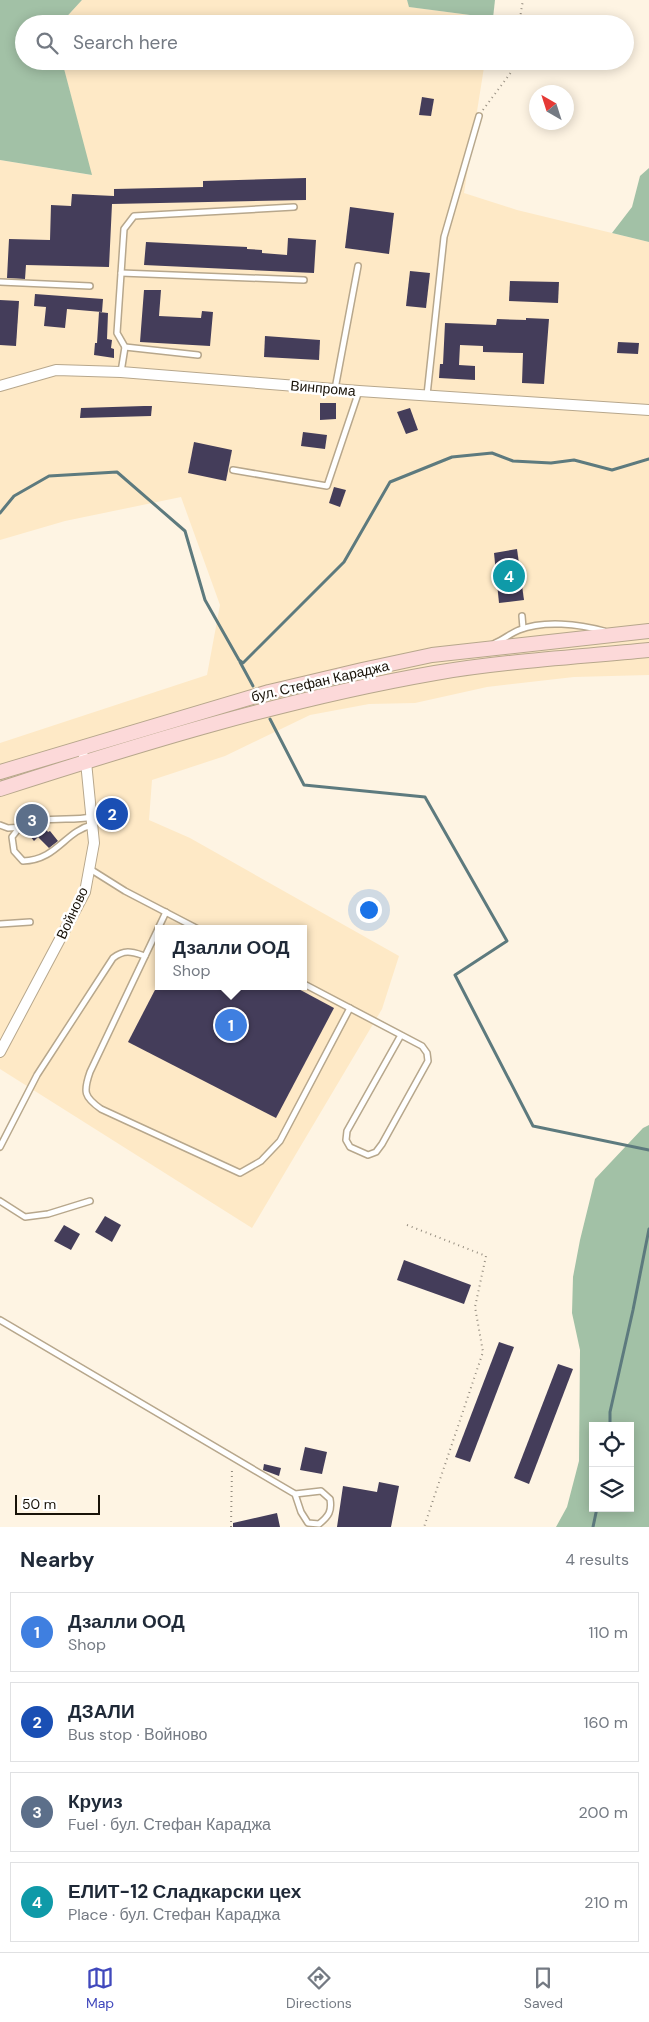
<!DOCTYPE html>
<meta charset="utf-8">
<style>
body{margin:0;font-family:"DM Sans",sans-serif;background:#f6f6f7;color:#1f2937}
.controls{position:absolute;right:15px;bottom:15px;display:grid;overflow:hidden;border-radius:0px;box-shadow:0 2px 12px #0003}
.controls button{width:45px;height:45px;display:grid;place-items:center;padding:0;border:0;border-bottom:1px solid #e0e1e3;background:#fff;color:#1f2937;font:25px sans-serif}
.compass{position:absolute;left:529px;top:85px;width:45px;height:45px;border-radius:50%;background:#fff;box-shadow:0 2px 12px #0003;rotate:321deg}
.scale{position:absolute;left:15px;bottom:12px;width:85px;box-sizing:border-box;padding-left:5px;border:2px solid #181208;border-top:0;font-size:14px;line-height:18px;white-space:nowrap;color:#181208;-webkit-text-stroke:4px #fff;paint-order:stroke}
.you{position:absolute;left:368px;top:909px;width:18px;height:18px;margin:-12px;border:4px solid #fff;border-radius:50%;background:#1a73e8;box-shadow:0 0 0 8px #1a73e833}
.badge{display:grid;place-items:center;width:32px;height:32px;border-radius:50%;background:#4048bc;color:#fff;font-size:16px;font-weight:700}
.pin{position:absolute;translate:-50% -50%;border:2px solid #fff;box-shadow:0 1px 5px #0006}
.popup{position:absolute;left:155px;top:925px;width:152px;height:65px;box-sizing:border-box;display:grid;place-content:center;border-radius:0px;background:#fff;filter:drop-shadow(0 1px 4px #0005);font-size:16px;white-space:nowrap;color:#747a83}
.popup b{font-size:19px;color:#1f2937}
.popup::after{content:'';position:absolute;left:50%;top:100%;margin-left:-10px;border:10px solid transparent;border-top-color:#fff}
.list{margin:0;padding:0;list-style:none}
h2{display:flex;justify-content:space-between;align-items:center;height:65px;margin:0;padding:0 20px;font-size:21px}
h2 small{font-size:16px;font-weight:400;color:#747a83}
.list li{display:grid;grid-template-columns:32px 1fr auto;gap:15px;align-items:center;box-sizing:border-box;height:80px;margin:0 10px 10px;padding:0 10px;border:1px solid #e0e1e3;border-radius:0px}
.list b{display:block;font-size:19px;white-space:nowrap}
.list p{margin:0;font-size:16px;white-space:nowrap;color:#747a83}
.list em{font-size:16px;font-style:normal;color:#747a83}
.icon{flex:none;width:28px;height:28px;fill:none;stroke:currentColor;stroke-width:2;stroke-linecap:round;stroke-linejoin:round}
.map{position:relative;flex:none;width:649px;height:1527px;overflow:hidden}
.search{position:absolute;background:#fff;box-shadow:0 2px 12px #0003;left:15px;right:15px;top:15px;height:55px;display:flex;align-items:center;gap:12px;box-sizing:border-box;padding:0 18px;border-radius:28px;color:#747a83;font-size:19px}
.sheet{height:425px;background:#fff}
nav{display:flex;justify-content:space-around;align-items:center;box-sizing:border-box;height:70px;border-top:1px solid #e0e1e3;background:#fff;font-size:14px;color:#747a83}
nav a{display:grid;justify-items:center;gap:2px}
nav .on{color:#4048bc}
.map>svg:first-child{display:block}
</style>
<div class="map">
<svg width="649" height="1527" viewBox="0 0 649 1527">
<rect width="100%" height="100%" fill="#fef4e3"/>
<g fill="#fee9c6" fill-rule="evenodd">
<path d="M82 0H407L410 7 493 18 492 24H60Z"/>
<path d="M62 61H485L464 193 517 210 649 242V675L574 677 487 687 415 703 369 704 310 715 225 756 152 780 149 820 190 838 399 956 382 1009 252 1228 0 1069V743L207 675 220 605 181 497 65 521 0 540V160L91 175ZM158 929H304V986H158Z"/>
</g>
<g fill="#a2c1a6" fill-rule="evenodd">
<path d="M0 0H82L60 24H24V61H62L92 175 0 160Z"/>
<path d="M407 0H495L493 18 409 7Z"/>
<path d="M649 168V242L612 233 632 207 640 176Z"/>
<path d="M649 1125V1527H556L567 1507 579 1461 580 1350 572 1313 573 1277 580 1240 595 1179 643 1128ZM593 1426H630V1508H593Z"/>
</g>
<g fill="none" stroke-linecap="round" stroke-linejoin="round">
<g stroke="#5d7a7e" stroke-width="3">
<path d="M0 513 14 496 49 476 117 472 185 531 205 600 239 660 243 663 344 562 390 482 452 457 492 453 513 461 551 463 574 460 612 470 649 459"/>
<path d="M240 662 253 686"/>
<path d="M270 719 304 785 425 797 507 941 455 975 533 1126 649 1150"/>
<path d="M610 1426V1412L633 1310 649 1229"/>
<path d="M593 1527 597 1508"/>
</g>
</g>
<g fill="#443d5a">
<path d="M422 97 434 99 431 116 419 115Z"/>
<path d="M306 178V200L112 204 109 267 26 265 25 279 7 278 9 239 50 240 51 205 71 206 72 194 114 196V189L203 187V181Z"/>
<path d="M350 207 394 213 389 254 345 248Z"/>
<path d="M288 238 316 240 314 273 144 265 146 242 247 247V249L262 250V253L287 255Z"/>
<path d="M410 271 430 273 426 308 406 306Z"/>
<path d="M510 281 559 282 558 303 509 301Z"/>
<path d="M144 290H161L159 316 201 318 202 311 213 312 210 346 140 342Z"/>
<path d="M35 294 103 299 102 312 67 309 65 328 44 326 46 307 34 306Z"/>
<path d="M0 300 19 301 16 346 0 345Z"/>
<path d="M99 312 108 313 107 339 112 340 111 348 114 349V358L94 355 95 343H97Z"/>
<path d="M526 318 549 319 544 384 522 383 523 353 483 352V346L460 345 459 365 475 366V380L439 378 440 364H443L445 323 496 325 497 319 526 320Z"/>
<path d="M265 336 320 340 319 360 264 357Z"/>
<path d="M618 342 639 343 638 354 617 353Z"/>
<path d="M320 403H336V419L320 420Z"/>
<path d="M144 406H152L151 416 80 418 81 408Z"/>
<path d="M410 408 418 430 406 434 397 412Z"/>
<path d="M303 432 327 435 325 449 301 446Z"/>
<path d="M194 442 232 450 226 481 188 473Z"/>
<path d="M334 487 346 490 340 507 329 503Z"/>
<path d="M517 549 524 600 499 603 494 553Z"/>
<path d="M28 805 37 818 36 821 37 824 43 825 48 832 50 831 58 841 49 848 38 837 34 841 26 831 28 827 27 824 21 823 15 815Z"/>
<path d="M157 986H293L334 1008 276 1118 128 1042Z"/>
<path d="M105 1216 121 1225 112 1242 95 1232Z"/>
<path d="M64 1225 80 1234 71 1250 54 1241Z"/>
<path d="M404 1260 471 1285 464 1304 397 1280Z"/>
<path d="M499 1342 514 1347 470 1462 455 1457Z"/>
<path d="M558 1364 573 1369 529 1484 514 1478Z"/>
<path d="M305 1447 327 1452 322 1474 300 1470Z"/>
<path d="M264 1464 281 1468 279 1476 263 1470Z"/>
<path d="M379 1482 399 1486 391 1527H337L343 1486 377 1492Z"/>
<path d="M277 1513 280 1527H233V1523Z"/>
</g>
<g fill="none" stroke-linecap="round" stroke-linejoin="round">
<g stroke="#b7a78c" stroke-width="8">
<g id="service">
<path d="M121 273 304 280"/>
<path d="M0 282 90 286"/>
<path d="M198 355 125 347 117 333 124 229 134 216 294 207"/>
<path d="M121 372 125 347"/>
<path d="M335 389 358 266"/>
<path d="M427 395 444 237 479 116"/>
<path d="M233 470 327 486 359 391"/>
<path d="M522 616 523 628"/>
<path d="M495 643C503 640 511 633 519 630 544 620 579 624 604 631"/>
<path d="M40 821C58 817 74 821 91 817"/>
<path d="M0 825 8 828 24 827"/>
<path d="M19 828 12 837 14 851 23 861C57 860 65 831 92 825"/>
<path d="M90 869 125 891 198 929"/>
<path d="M166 912 90 1072C83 1092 84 1097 101 1109L240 1173 261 1161 280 1141 350 1008"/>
<path d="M0 924 30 922"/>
<path d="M304 984 422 1046 427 1053 428 1061 382 1144 376 1152 368 1155 350 1147 346 1140 347 1131 401 1035"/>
<path d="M0 1147 37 1075 113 958C125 949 132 952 145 956"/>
<path d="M0 1201 25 1217 48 1214 90 1201"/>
<path d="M0 1320 295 1494 321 1491 330 1499C332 1511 329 1516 319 1524L308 1523 301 1512 295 1494"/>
</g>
</g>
<g stroke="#b7a78c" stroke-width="12">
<g id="minor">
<path d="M0 386 56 370 121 372 359 391 649 410"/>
<path d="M0 1052 85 892 94 843 86 762 84 757"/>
</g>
</g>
<g stroke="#b7a78c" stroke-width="16">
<g id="secondary">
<path d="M0 772 269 692 362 670 432 655 649 631"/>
<path d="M0 789C143 743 286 699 435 673 505 661 578 657 649 650"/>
</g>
</g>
<g stroke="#948c7f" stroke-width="2" stroke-dasharray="1 4" stroke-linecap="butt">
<path d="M519 24 523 0"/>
<path d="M483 110 512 71 513 61"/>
<path d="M407 1225 486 1256 475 1307 483 1352 424 1527"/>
<path d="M231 1527 232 1467"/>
</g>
<use href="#service" stroke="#fff" stroke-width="5"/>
<use href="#minor" stroke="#fff" stroke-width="10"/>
<use href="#secondary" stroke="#fcd9d9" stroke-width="14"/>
</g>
<g text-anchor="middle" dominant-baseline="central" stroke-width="5" stroke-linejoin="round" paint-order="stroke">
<g font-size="14" fill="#181208" stroke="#fff">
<text transform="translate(323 388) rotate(5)">Винпрома</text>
<text transform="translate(320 681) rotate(-13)">бул. Стефан Караджа</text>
<text transform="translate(72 913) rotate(-65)">Войново</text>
</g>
</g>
</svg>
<div class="controls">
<button><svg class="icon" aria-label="locate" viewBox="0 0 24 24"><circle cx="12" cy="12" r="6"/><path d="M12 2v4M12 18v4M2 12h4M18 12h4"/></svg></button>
<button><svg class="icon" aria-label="layers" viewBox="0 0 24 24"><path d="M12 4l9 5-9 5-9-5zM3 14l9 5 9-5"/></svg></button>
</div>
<svg class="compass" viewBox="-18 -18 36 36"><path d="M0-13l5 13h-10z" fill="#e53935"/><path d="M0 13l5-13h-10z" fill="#747a83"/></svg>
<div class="scale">50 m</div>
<div class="you"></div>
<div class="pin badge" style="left:231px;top:1025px;background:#3f7fe0">1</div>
<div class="popup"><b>Дзалли ООД</b>Shop</div>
<div class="pin badge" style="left:112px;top:814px;background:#1a4fb4">2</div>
<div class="pin badge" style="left:32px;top:820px;background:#5c6f8a">3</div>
<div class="pin badge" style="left:509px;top:576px;background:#0f9aa8">4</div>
<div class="search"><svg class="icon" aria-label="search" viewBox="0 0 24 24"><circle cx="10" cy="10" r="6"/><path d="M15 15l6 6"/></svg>Search here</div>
</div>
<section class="sheet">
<h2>Nearby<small>4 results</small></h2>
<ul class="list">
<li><span class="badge" style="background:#3f7fe0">1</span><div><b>Дзалли ООД</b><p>Shop</p></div><em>110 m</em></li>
<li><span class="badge" style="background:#1a4fb4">2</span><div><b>ДЗАЛИ</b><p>Bus stop · Войново</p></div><em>160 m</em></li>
<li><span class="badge" style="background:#5c6f8a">3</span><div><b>Круиз</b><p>Fuel · бул. Стефан Караджа</p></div><em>200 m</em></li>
<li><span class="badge" style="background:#0f9aa8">4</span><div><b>ЕЛИТ-12 Сладкарски цех</b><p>Place · бул. Стефан Караджа</p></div><em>210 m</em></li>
</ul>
</section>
<nav>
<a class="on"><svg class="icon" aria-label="map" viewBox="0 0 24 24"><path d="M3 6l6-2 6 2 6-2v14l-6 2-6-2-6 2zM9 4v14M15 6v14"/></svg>Map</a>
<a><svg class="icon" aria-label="directions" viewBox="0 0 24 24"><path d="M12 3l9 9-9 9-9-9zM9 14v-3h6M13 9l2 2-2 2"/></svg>Directions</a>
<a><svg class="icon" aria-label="saved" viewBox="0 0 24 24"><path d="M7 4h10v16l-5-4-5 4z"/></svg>Saved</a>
</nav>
